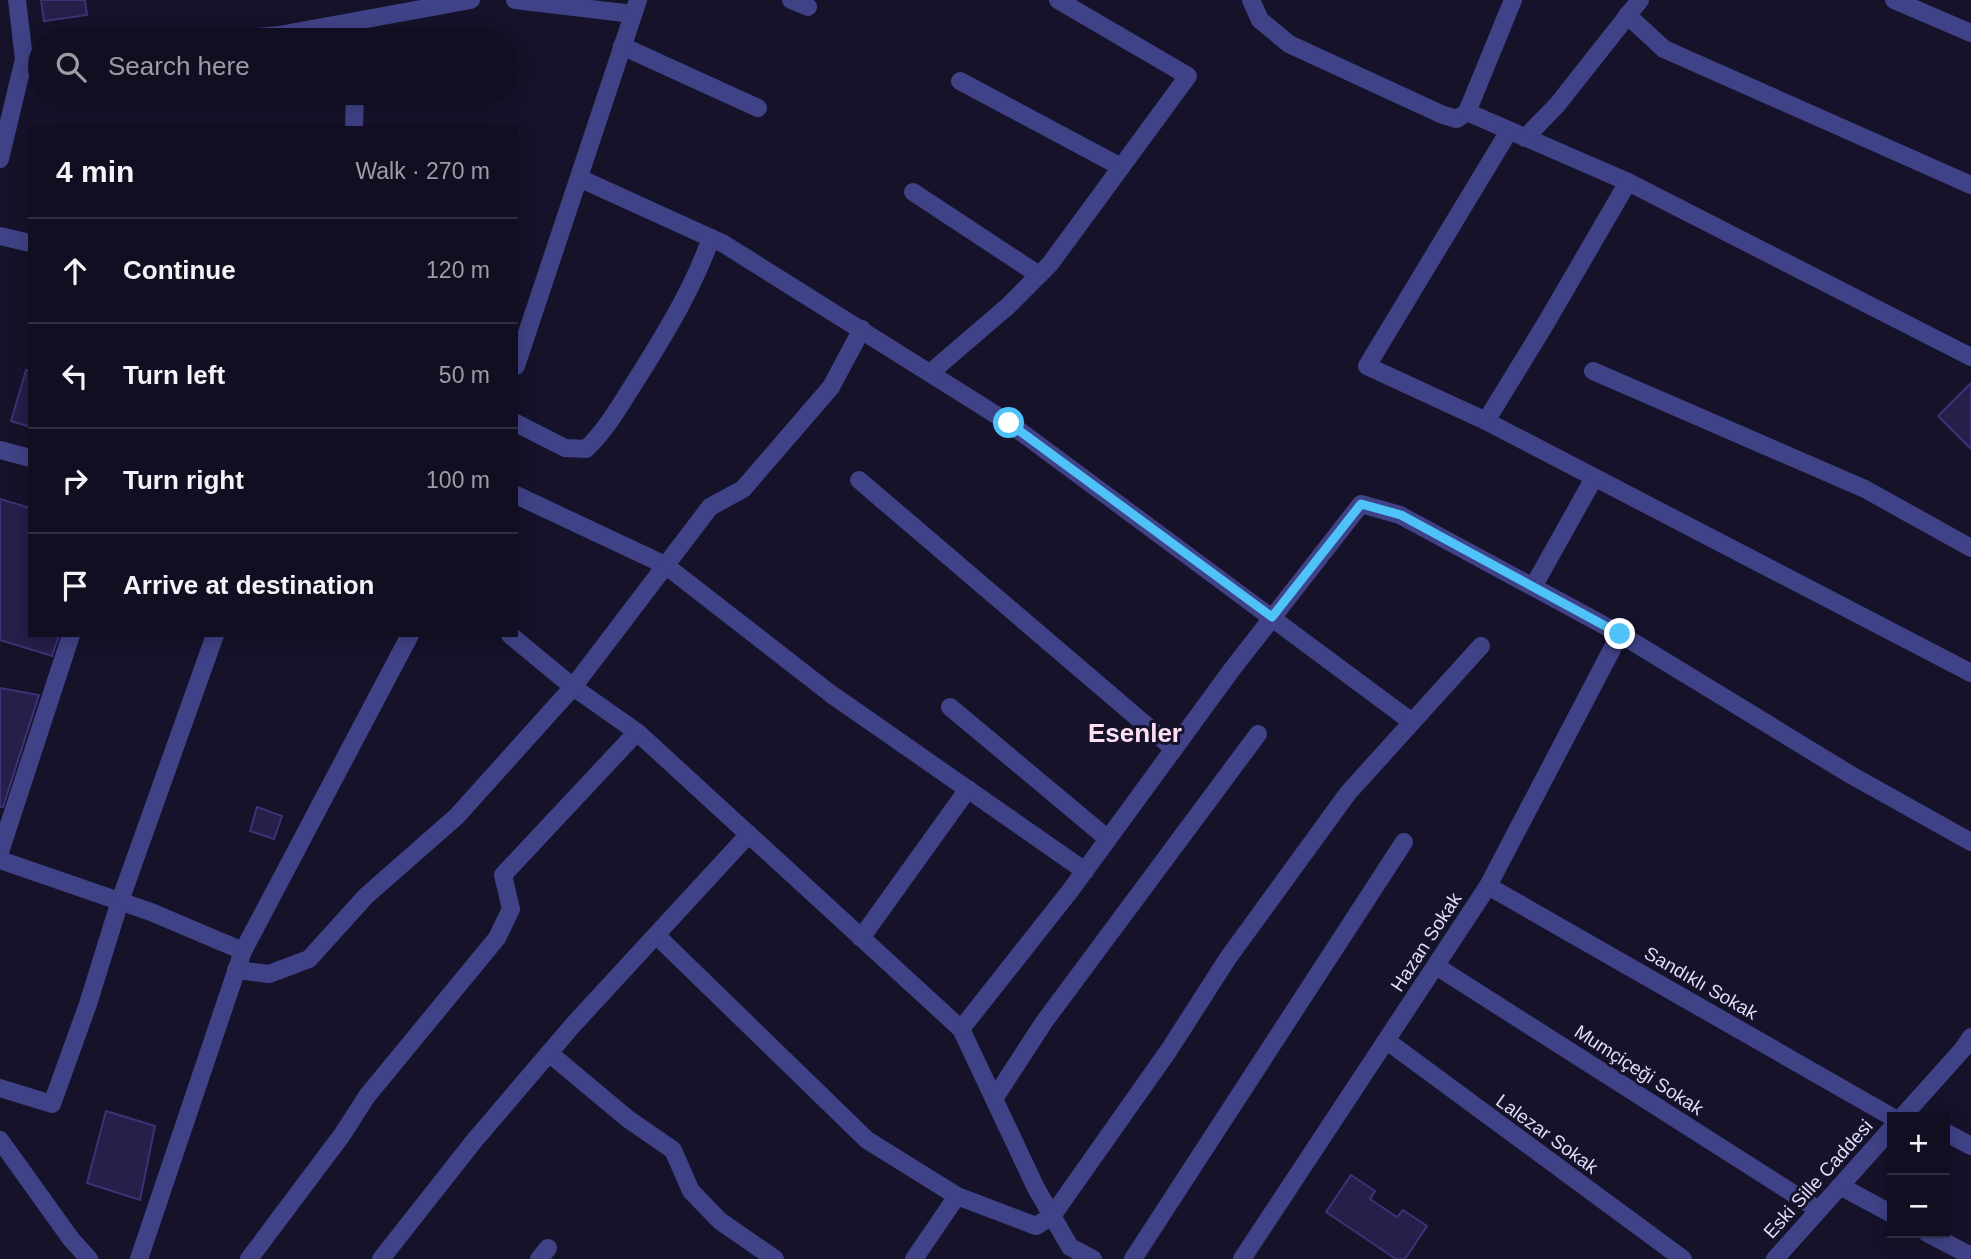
<!DOCTYPE html>
<meta charset="utf-8">
<style>
body{margin:0;font-family:Helvetica,sans-serif;background:#1e1c2d;color:#f1f3f6}
.controls{position:absolute;right:21px;bottom:21px;display:grid;overflow:hidden;border-radius:0px;box-shadow:0 4px 18px #0003}
.controls button{width:63px;height:63px;display:grid;place-items:center;padding:0;border:0;border-bottom:2px solid #302e3e;background:#100e20;color:#f1f3f6;font:35px sans-serif}
.stop{position:absolute;width:21px;height:21px;margin:-16px;border:5px solid #4fc3f7;border-radius:50%;background:#fff}
.stop.end{background:#4fc3f7;border-color:#fff;box-shadow:0 2px 7px #0008}
.list{margin:0;padding:0;list-style:none}
h2{display:flex;justify-content:space-between;align-items:center;height:91px;margin:0;padding:0 28px;font-size:30px}
h2 small{font-size:23px;font-weight:400;color:#9c9ca5}
.list li{display:grid;grid-template-columns:46px 1fr auto;gap:21px;align-items:center;box-sizing:border-box;height:105px;padding:0 28px;border-top:2px solid #302e3e}
.list b{display:block;font-size:26px;white-space:nowrap}
.list em{font-size:23px;font-style:normal;color:#9c9ca5}
.icon{flex:none;width:38px;height:38px;fill:none;stroke:currentColor;stroke-width:2;stroke-linecap:round;stroke-linejoin:round}
.map{position:relative;flex:none;width:1971px;height:1259px;overflow:hidden}
.search{position:absolute;background:#100e20;box-shadow:0 4px 18px #0003;left:28px;top:28px;width:490px;height:77px;display:flex;align-items:center;gap:18px;box-sizing:border-box;padding:0 24px;border-radius:38px;color:#9c9ca5;font-size:26px}
.panel{position:absolute;background:#100e20;box-shadow:0 4px 18px #0003;left:28px;top:126px;width:490px;height:511px;border-radius:0px}
.map>svg:first-child{display:block}
</style>
<div class="map">
<svg width="1971" height="1259" viewBox="0 0 1971 1259">
<rect width="100%" height="100%" fill="#15122a"/>
<g fill="#251f4a" stroke="#3b3375" stroke-width="2">
<path d="M41 0H85L87 15 44 21Z"/>
<path d="M26 370 30 371V427L11 421Z"/>
<path d="M1971 383V449L1938 416Z"/>
<path d="M0 499 30 508V635H59L52 656 0 640Z"/>
<path d="M0 688 39 695 3 807H0Z"/>
<path d="M257 807 282 816 274 839 250 831Z"/>
<path d="M106 1111 155 1126 140 1200 87 1183Z"/>
<path d="M1351 1175 1375 1191 1370 1199 1397 1217 1403 1210 1427 1226 1405 1259H1396L1326 1212Z"/>
</g>
<g fill="none" stroke-linecap="round" stroke-linejoin="round">
<g stroke="#404287" stroke-width="18">
<path d="M515 0 633 14"/>
<path d="M791 0 808 7"/>
<path d="M1251 0 1260 20 1289 44 1443 115 1457 119 1467 112"/>
<path d="M1513 0 1467 112 1628 182 1971 357"/>
<path d="M1894 0 1971 33"/>
<path d="M1627 15 1664 49 1971 185"/>
<path d="M222 40 279 35 471 0"/>
<path d="M622 46 758 108"/>
<path d="M960 81 1121 167"/>
<path d="M354 128 355 93"/>
<path d="M1509 131 1367 366 1486 421 1971 673"/>
<path d="M1525 138 1557 105 1640 0"/>
<path d="M0 159 24 59 17 0"/>
<path d="M579 178 724 244 1009 423 1412 722"/>
<path d="M913 192 1039 275"/>
<path d="M0 236 30 243"/>
<path d="M516 366 638 0"/>
<path d="M1593 371 1865 489 1971 548"/>
<path d="M930 373 1008 306 1050 264 1188 76 1058 0"/>
<path d="M1486 421 1546 323 1628 182"/>
<path d="M516 423 565 448 586 449C609 427 623 400 640 374 668 329 693 288 711 238"/>
<path d="M0 450 30 458"/>
<path d="M859 480 1174 749"/>
<path d="M516 495 665 565 831 694 1085 871"/>
<path d="M1533 587 1594 478"/>
<path d="M510 635 573 687 637 732 961 1029 1036 1188 1070 1247 1093 1259"/>
<path d="M950 707 1108 839"/>
<path d="M0 852 71 635"/>
<path d="M0 860 151 912 243 951"/>
<path d="M1488 886 1892 1117"/>
<path d="M656 935 867 1140 957 1196 1036 1226 1052 1216 1169 1050 1228 958 1348 793 1481 646"/>
<path d="M861 938 968 789"/>
<path d="M1436 966 1819 1210"/>
<path d="M236 970 269 974 309 959 366 896 457 816 573 687 710 507 743 489 831 387 862 329"/>
<path d="M961 1029 1070 891 1233 668 1361 504 1400 515 1620 634 1851 775 1971 842"/>
<path d="M1387 1041 1683 1259"/>
<path d="M549 1053 628 1119 673 1150 691 1191 720 1221 775 1259"/>
<path d="M0 1088 52 1104 88 1004 120 901 215 635"/>
<path d="M994 1099 1044 1022 1258 734"/>
<path d="M1902 1117 1963 1049 1971 1037"/>
<path d="M1945 1132 1971 1146"/>
<path d="M0 1140 71 1239 89 1259"/>
<path d="M1840 1186 1892 1214"/>
<path d="M1927 1233 1971 1256"/>
<path d="M139 1259 243 951 410 635"/>
<path d="M249 1259 342 1135 367 1096 497 938 511 909 503 875 637 732"/>
<path d="M381 1259 474 1141 573 1025 749 834"/>
<path d="M539 1259 548 1248"/>
<path d="M914 1259 957 1196"/>
<path d="M1133 1259 1404 842"/>
<path d="M1242 1259 1488 886 1620 634"/>
<path d="M1775 1259 1892 1128"/>
</g>
</g>
<g fill="none" stroke-linecap="round" stroke-linejoin="round">
<path stroke="#4fc3f7" stroke-width="9" d="M1009 423 1272 617 1361 504 1401 515 1620 634"/>
</g>
<g text-anchor="middle" dominant-baseline="central" stroke-width="6" stroke-linejoin="round" paint-order="stroke">
<g font-size="19" fill="#dfddfd" stroke="#15122a">
<text transform="translate(1426 942) rotate(-57)">Hazan Sokak</text>
<text transform="translate(1701 983) rotate(30)">Sandıklı Sokak</text>
<text transform="translate(1639 1070) rotate(33)">Mumçiçeği Sokak</text>
<text transform="translate(1547 1134) rotate(36)">Lalezar Sokak</text>
<text transform="translate(1818 1179) rotate(-48)">Eski Sille Caddesi</text>
</g>
<g font-size="26" font-weight="bold" fill="#fddff4" stroke="#15122a">
<text x="1135" y="733">Esenler</text>
</g>
</g>
</svg>
<div class="controls">
<button>+</button>
<button>−</button>
</div>
<div class="stop" style="left:1009px;top:423px"></div>
<div class="stop end" style="left:1620px;top:634px"></div>
<div class="search"><svg class="icon" aria-label="search" viewBox="0 0 24 24"><circle cx="10" cy="10" r="6"/><path d="M15 15l6 6"/></svg>Search here</div>
<section class="panel">
<h2>4 min<small>Walk · 270 m</small></h2>
<ul class="list">
<li><svg class="icon" aria-label="ahead" viewBox="0 0 24 24"><path d="M12 20V5M6 11l6-6 6 6"/></svg><div><b>Continue</b></div><em>120 m</em></li>
<li><svg class="icon" aria-label="left" viewBox="0 0 24 24"><path d="M17 20v-9H6M10 6l-5 5 5 5"/></svg><div><b>Turn left</b></div><em>50 m</em></li>
<li><svg class="icon" aria-label="right" viewBox="0 0 24 24"><path d="M7 20v-9h11M14 6l5 5-5 5"/></svg><div><b>Turn right</b></div><em>100 m</em></li>
<li><svg class="icon" aria-label="arrive" viewBox="0 0 24 24"><path d="M6 21V4h12l-3 4 3 4H6"/></svg><div><b>Arrive at destination</b></div></li>
</ul>
</section>
</div>
